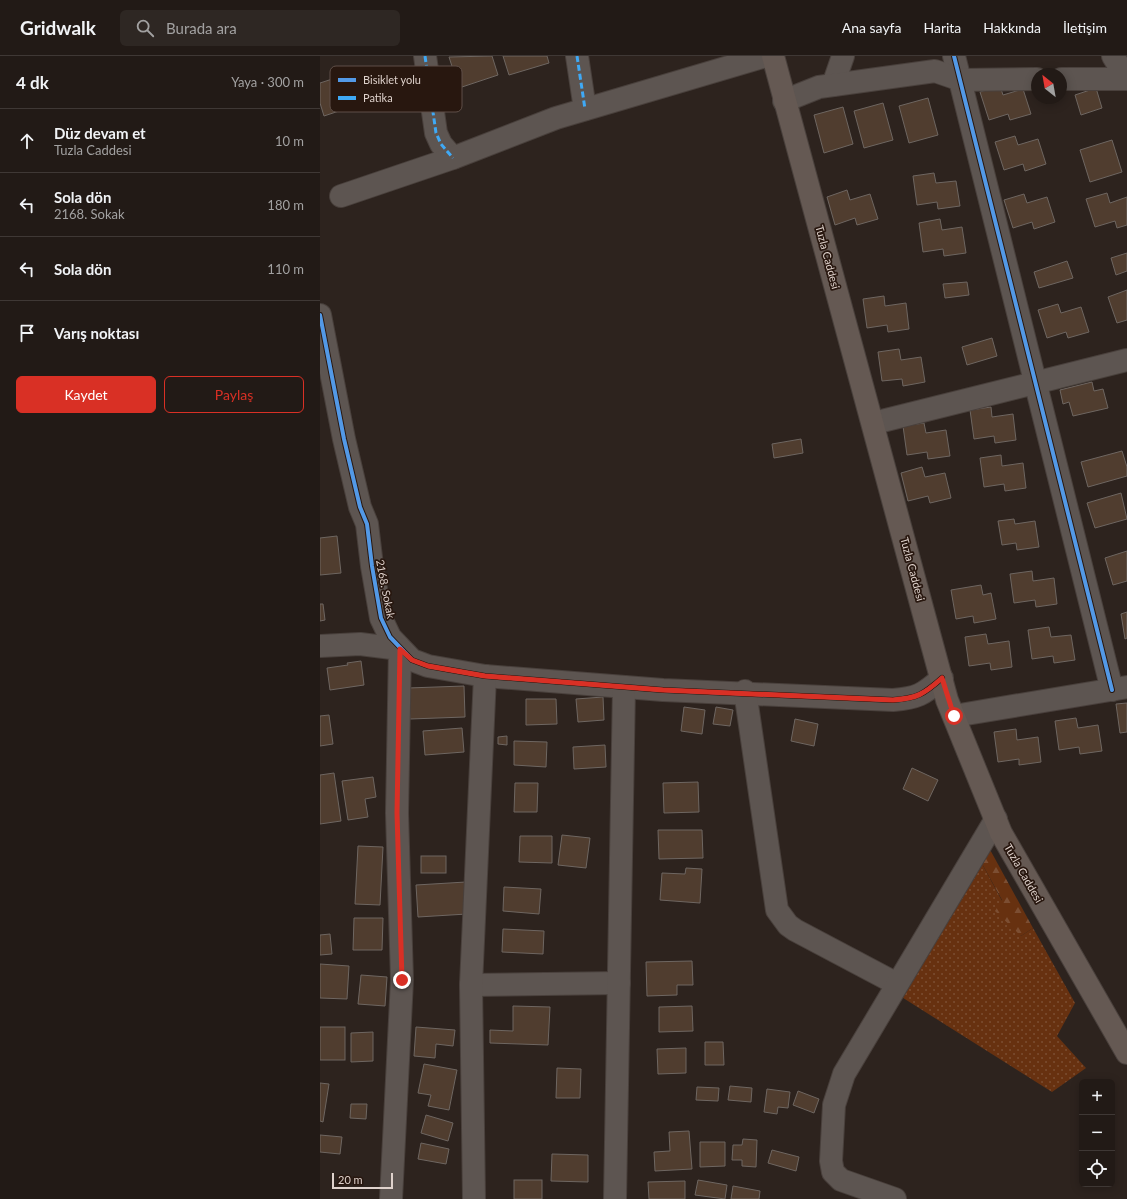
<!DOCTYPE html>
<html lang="tr">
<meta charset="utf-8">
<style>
body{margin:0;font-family:Lato,sans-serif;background:#2e2723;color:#f1f3f6}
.controls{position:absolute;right:12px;bottom:12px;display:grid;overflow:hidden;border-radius:6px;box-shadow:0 2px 10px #0003}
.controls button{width:36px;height:36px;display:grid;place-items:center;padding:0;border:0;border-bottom:1px solid #3f3835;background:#221a16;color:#f1f3f6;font:20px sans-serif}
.compass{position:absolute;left:711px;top:12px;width:36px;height:36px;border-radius:50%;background:#221a16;box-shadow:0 2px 10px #0003;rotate:329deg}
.scale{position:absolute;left:12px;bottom:10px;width:61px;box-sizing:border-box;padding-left:4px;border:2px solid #dfd2cc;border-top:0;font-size:11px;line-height:14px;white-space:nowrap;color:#dfd2cc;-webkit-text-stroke:3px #28170f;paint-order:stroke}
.stop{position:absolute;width:12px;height:12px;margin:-9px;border:3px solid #d93025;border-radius:50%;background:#fff}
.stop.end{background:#d93025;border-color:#fff;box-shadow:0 1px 4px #0008}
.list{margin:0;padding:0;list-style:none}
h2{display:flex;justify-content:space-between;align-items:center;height:52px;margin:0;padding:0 16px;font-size:17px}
h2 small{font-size:13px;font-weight:400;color:#a2a1a1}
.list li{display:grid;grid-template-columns:26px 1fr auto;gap:12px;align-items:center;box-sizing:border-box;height:64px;padding:0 16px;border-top:1px solid #3f3835}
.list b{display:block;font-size:15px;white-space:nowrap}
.list p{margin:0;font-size:13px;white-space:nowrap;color:#a2a1a1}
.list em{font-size:13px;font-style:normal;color:#a2a1a1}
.actions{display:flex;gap:8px;padding:12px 16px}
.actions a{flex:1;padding:9px 0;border:1px solid #d93025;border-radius:6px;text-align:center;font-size:14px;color:#d93025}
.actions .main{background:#d93025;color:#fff}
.icon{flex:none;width:22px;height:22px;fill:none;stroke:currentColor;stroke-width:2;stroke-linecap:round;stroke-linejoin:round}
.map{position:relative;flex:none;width:807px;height:1143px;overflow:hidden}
header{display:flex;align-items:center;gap:24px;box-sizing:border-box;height:56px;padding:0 20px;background:#221a16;border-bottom:1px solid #3f3835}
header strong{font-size:19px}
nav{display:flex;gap:22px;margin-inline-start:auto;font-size:14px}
.search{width:280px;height:36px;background:#2e2723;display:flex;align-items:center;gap:10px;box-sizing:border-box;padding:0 14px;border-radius:6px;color:#a2a1a1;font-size:15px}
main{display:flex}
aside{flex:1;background:#221a16}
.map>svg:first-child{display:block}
</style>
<header>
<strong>Gridwalk</strong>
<div class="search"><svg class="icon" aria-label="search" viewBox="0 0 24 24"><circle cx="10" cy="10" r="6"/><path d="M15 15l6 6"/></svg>Burada ara</div>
<nav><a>Ana sayfa</a><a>Harita</a><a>Hakkında</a><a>İletişim</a></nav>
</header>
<main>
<aside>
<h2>4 dk<small>Yaya · 300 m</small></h2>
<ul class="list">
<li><svg class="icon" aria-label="ahead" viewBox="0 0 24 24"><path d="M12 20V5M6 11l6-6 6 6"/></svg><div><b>Düz devam et</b><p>Tuzla Caddesi</p></div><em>10 m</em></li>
<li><svg class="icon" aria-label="left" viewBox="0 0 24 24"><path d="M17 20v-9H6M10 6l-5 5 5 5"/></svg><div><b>Sola dön</b><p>2168. Sokak</p></div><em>180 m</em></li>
<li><svg class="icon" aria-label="left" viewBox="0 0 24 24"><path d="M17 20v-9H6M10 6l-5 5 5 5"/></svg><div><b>Sola dön</b></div><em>110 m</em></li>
<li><svg class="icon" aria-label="arrive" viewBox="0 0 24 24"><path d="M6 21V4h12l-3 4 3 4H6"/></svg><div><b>Varış noktası</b></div></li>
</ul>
<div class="actions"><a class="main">Kaydet</a><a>Paylaş</a></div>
</aside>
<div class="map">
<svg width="807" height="1143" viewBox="0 0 807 1143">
<defs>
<pattern id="grass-dots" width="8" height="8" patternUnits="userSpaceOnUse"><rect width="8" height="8" fill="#673110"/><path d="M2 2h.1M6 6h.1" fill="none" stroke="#7c4e32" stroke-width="1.8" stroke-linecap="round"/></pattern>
<pattern id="forest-firs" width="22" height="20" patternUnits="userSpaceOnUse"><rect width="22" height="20" fill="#673110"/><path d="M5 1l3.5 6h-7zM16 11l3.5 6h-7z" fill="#7c4e32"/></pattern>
</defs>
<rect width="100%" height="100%" fill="#2d231e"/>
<path fill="url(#grass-dots)" d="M660 804 701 880 713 872 755 947 737 980 766 1012 732 1036 580 940Z"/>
<path fill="url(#forest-firs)" d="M668 790 713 872 701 880 675 855 682 844 660 804Z"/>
<g fill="#503d2f" stroke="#6e6661">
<path d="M172 0 178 19 139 32 129 1Z"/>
<path d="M183 0H227L229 7 189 19Z"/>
<path d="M34 16 43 47 4 60 0 47V27Z"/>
<path d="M680 30 683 39 703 33 711 58 690 64 688 58 669 64 660 36Z"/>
<path d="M776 32 782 52 761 59 755 39Z"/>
<path d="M608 42 618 79 589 87 579 50Z"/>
<path d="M563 47 573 84 544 92 534 55Z"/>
<path d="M523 51 533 88 504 97 494 59Z"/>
<path d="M695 80 698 89 718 83 726 108 705 115 703 108 684 114 675 86Z"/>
<path d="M792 84 802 116 770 126 760 94Z"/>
<path d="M614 117 616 127 636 125 640 150 618 153 617 146 597 149 593 120Z"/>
<path d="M527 134 530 144 550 138 558 163 537 169 535 162 515 169 507 141Z"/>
<path d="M787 137 790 147 807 141V169L797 172 795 165 775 171 766 143Z"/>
<path d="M704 138 707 147 727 141 735 166 714 173 712 166 693 172 684 144Z"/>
<path d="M620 163 622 174 642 171 646 197 624 200 623 193 603 196 599 167Z"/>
<path d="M807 197V215L796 219 791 202Z"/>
<path d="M747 205 753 222 719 232 714 216Z"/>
<path d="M647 226 649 239 625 242 623 228Z"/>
<path d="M807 234V264L797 267 788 241Z"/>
<path d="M564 240 565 250 586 247 589 273 568 276 567 269 547 272 543 243Z"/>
<path d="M738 248 741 257 761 251 769 276 748 282 746 276 727 282 718 254Z"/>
<path d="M672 282 677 300 647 309 642 291Z"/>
<path d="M579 293 581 304 601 301 605 326 583 330 582 323 562 325 558 296Z"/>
<path d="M772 326 774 335 783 333 788 352 753 360 749 346 743 348 740 334Z"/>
<path d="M671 351 672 361 693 358 696 384 675 387 674 380 654 383 650 354Z"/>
<path d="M604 367 606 377 626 374 630 400 608 403 607 396 587 399 583 370Z"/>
<path d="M481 383 483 397 454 402 452 388Z"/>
<path d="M802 395 807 411V420L768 431 761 406Z"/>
<path d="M681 399 682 410 703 407 706 432 685 435 684 428 664 431 660 402Z"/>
<path d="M602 411 605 421 625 417 631 442 610 447 608 440 588 445 581 417Z"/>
<path d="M801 437 807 463 775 472 767 447Z"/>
<path d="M694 463 695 468 715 465 719 491 697 494 696 487 682 489 678 465Z"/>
<path d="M17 480 21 517 0 519V482Z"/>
<path d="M807 495V525L793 529 785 502Z"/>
<path d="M712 515 713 525 734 522 737 548 716 551 715 544 694 547 690 518Z"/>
<path d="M661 529 663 539 671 537 676 563 654 567 653 560 636 563 631 534Z"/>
<path d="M0 548H3L5 564 0 565Z"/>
<path d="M807 556V582L805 583 801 558Z"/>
<path d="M729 571 731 581 751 579 755 604 734 607 733 600 712 603 708 574Z"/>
<path d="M666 578 668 588 689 585 692 611 671 614 670 607 649 610 645 581Z"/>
<path d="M41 605 44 629 10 634 7 612 28 609 27 607Z"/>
<path d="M144 630 145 661 90 663 88 632Z"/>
<path d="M283 641 284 664 258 666 256 643Z"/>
<path d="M206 643H236L237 668 206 669Z"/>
<path d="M807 647V676L800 677 796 648Z"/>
<path d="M364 651 385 654 382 678 361 675Z"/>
<path d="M396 651 413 654 410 670 393 668Z"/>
<path d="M9 659 13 688 0 690V660Z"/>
<path d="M756 662 758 672 778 669 782 695 760 698 759 691 739 694 735 665Z"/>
<path d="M475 663 498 668 494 690 471 685Z"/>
<path d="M142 672 144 696 105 699 103 675Z"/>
<path d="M696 673 697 684 718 681 721 706 699 709V703L678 706 674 676Z"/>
<path d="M187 680V689L178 688V681Z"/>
<path d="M194 685 227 686 226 711 194 709Z"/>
<path d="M285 689 286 711 254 713 253 691Z"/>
<path d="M592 712 618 724 608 745 583 733Z"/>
<path d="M14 717 21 765 0 768V719Z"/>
<path d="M53 721 56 741 45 743 48 761 28 764 22 725Z"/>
<path d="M378 726 379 756 344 757 343 727Z"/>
<path d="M195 727H218L217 756H194Z"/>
<path d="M338 774H382L383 802 339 803Z"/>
<path d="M242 779 270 782 266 812 238 809Z"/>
<path d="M200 780H232V807L199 806Z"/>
<path d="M38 790 63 791 60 849 35 848Z"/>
<rect x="101" y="800" width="25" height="17"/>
<path d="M366 812 382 813 380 847 340 844 342 817 365 818Z"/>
<path d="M146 826 147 858 98 861 96 829Z"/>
<path d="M184 831 221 833 219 858 183 855Z"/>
<path d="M34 862H63L62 894H33Z"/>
<path d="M183 873 224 875 223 898 182 896Z"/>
<path d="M10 878 12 898 0 899V879Z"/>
<path d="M372 905 373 929H357V939L327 940 326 906Z"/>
<path d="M0 908 29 910 27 943 0 942Z"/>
<path d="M41 919 67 921 65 950 38 948Z"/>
<path d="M193 950 230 951 228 989 170 987V974L193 975Z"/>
<path d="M372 950 373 975 339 976V951Z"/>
<rect x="0" y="971" width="25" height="33"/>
<path d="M96 971 135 974 133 990 116 988 115 1002 94 1000Z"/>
<path d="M53 976V1005L31 1006V977Z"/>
<path d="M385 986H403L404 1009H385Z"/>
<path d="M366 992V1017L338 1018 337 993Z"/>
<path d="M104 1008 137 1014 129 1054 108 1050 111 1039 98 1037Z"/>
<path d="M237 1012 261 1013 260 1042H236Z"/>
<path d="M0 1027 9 1028 3 1066 0 1065Z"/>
<path d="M410 1030 432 1032 431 1046 408 1044Z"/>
<path d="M377 1031 399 1032 398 1045 376 1044Z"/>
<path d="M447 1033 470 1036 468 1052 458 1051 457 1058 444 1056Z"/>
<path d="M478 1035 499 1043 494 1057 473 1049Z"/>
<path d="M31 1048H47L46 1063 30 1062Z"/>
<path d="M106 1059 133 1067 128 1085 101 1077Z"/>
<path d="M369 1075 372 1113 335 1115 334 1096 350 1095 349 1076Z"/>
<path d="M0 1079 22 1081 20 1098 0 1096Z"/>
<path d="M423 1083 437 1084 436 1111 422 1110V1104H412L413 1089H422Z"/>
<path d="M380 1086H405V1110L380 1111Z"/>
<path d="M101 1087 129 1093 126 1108 98 1103Z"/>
<path d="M452 1094 479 1101 476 1115 448 1107Z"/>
<path d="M232 1098 268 1099V1126L231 1125Z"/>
<rect x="194" y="1124" width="28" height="19"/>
<path d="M378 1124 407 1129 405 1143 375 1139Z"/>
<path d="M365 1125V1143H329L328 1126Z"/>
<path d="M413 1130 440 1135 439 1143H411Z"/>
</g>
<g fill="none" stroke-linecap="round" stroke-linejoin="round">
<g stroke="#49403c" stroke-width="24">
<g id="minor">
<path d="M105 0 116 77 121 88 133 102"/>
<path d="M257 0 265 53"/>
<path d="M634 0 792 634"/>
<path d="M793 0 807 23"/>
<path d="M741 23H807"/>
<path d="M513 29 523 0"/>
<path d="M464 45 499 31 615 15 641 24 717 23"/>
<path d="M21 140 133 102 236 62 446 0"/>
<path d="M0 259 24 383 40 451 47 468 52 510 61 562 70 581 92 604 108 610 165 620 343 634 573 644C597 642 603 639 622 622"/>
<path d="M554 367 807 304"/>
<path d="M0 590 40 588 80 593 77 757 82 924 71 1143"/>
<path d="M425 635 457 854 468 869 475 874 577 928"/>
<path d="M634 660 807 631"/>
<path d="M151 929 299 927"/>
<path d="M154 1143 151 929 165 620"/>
<path d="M295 1143 304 631"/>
<path d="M575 1143 521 1124 513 1116 511 1105 514 1049 524 1018 676 763"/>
</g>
</g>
<g stroke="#49403c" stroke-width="24">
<path id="major" d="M453 0 627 644 681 777 807 997"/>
</g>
<use href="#minor" stroke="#5d5551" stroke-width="22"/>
<use href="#major" stroke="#655953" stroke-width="22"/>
<g stroke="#3fa9f5" stroke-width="3" stroke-dasharray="6 3" stroke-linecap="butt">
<path d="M105 0 116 77 121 88 133 102"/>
<path d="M257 0 265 53"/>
</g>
<g stroke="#28170f" stroke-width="6">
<g id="cycleway">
<path d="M634 0 792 634"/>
<path d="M0 259 24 383 40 451 47 468 52 510 61 562 70 581 92 604 108 610 165 620 343 634 573 644C597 642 603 639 622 622"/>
</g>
</g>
<use href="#cycleway" stroke="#5399e6" stroke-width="4"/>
</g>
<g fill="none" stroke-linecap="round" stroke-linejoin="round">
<path stroke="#d93025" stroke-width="5" d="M82 924 77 757 80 593 92 604 108 610 165 620 343 634 573 644C597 642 603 639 622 622L634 660"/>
</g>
<g text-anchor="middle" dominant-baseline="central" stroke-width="3.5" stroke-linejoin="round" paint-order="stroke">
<g font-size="11" fill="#dfd2cc" stroke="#28170f">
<text transform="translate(508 201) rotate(75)">Tuzla Caddesi</text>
<text transform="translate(593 513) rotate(75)">Tuzla Caddesi</text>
<text transform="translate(66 533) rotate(79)">2168. Sokak</text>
<text transform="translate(704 817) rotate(60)">Tuzla Caddesi</text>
</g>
</g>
<rect x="10" y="10" width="132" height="46" rx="6" fill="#28170f" stroke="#5f4f48" stroke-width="1"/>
<rect x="18" y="22" width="18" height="4" fill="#5399e6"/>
<rect x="18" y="40" width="18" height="4" fill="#3fa9f5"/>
<g font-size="11" fill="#dfd2cc">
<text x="43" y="28">Bisiklet yolu</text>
<text x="43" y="46">Patika</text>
</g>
</svg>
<div class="controls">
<button>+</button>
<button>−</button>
<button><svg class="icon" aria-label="locate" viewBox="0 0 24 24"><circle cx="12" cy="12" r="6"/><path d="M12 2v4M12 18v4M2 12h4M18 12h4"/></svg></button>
</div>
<svg class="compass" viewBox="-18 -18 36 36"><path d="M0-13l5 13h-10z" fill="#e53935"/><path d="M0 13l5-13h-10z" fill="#a2a1a1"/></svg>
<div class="scale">20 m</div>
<div class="stop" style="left:634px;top:660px"></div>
<div class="stop end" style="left:82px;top:924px"></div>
</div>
</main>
